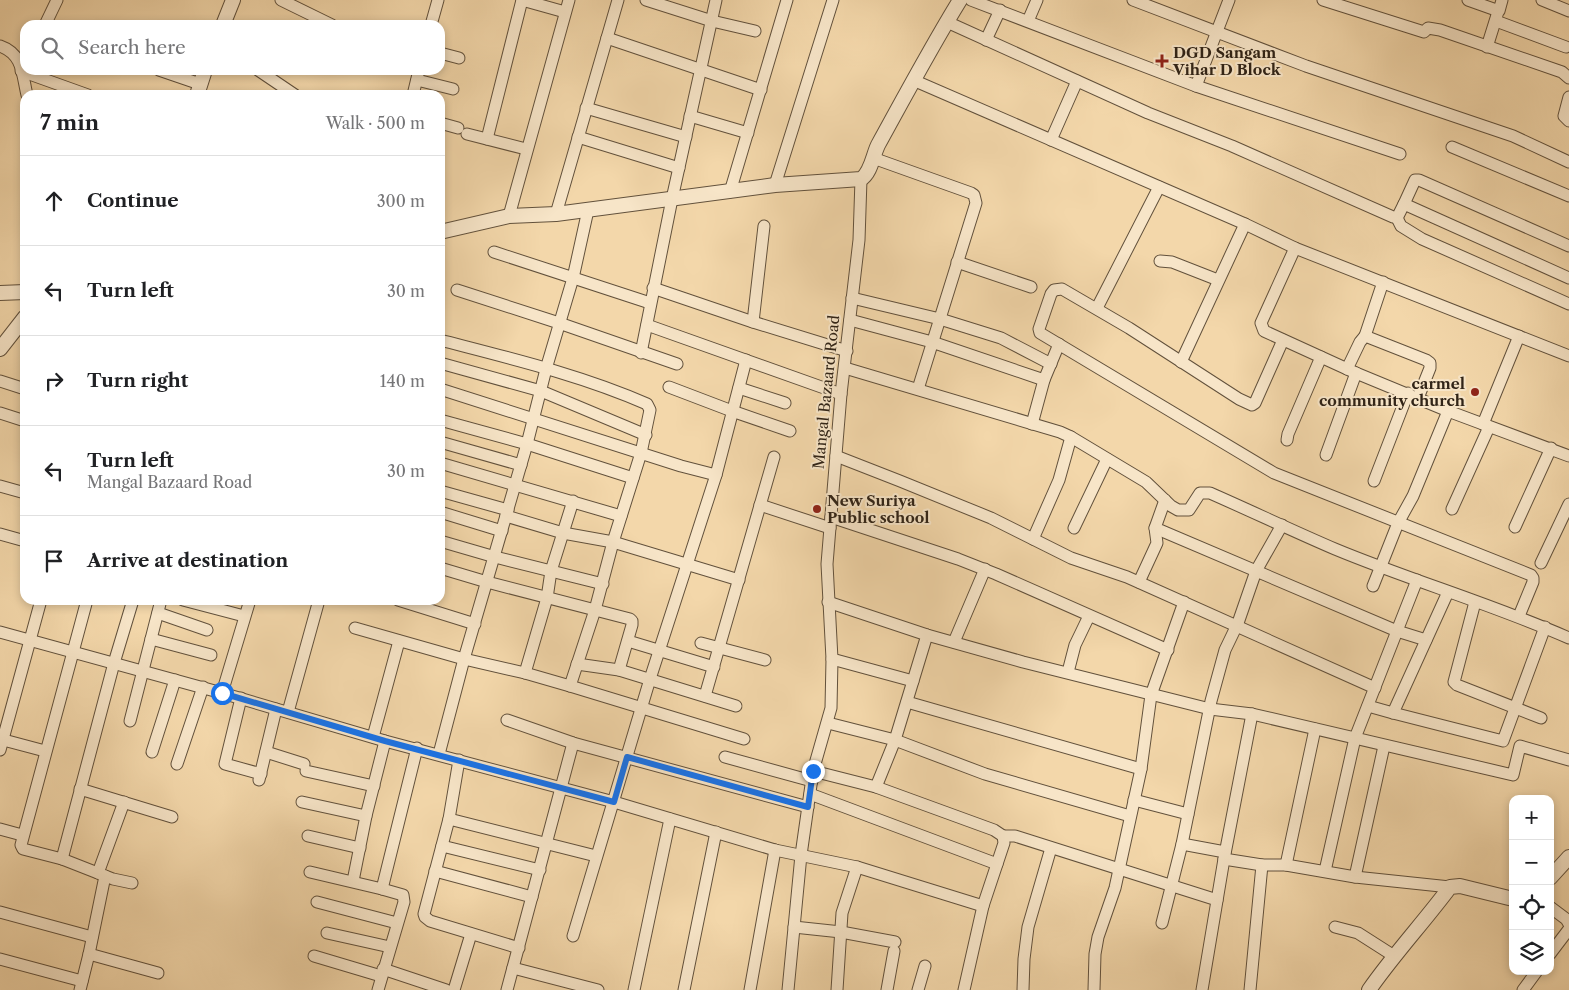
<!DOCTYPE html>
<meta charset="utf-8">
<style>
body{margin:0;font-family:"Libre Caslon Text",serif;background:#f6f6f6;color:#202124}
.controls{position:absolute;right:15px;bottom:15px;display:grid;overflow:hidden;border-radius:10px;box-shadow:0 2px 8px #0003}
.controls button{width:45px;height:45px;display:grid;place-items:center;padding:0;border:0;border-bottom:1px solid #e0e0e0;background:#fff;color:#202124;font:25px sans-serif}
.stop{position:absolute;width:15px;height:15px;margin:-11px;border:4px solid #1a73e8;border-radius:50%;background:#fff}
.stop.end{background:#1a73e8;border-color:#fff;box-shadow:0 1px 5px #0008}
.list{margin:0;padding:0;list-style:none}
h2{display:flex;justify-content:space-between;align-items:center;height:65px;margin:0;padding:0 20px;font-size:21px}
h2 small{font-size:16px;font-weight:400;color:#757577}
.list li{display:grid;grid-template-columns:32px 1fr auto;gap:15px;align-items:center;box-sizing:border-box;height:90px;padding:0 20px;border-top:1px solid #e0e0e0}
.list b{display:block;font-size:19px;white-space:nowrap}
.list p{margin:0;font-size:16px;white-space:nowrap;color:#757577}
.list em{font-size:16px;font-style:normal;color:#757577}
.icon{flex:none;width:28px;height:28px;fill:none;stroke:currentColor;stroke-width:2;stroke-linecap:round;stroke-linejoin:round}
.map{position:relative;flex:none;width:1569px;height:990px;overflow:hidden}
.search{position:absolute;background:#fff;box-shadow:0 2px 8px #0003;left:20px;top:20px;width:425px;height:55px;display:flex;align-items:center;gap:12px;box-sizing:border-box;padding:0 18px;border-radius:15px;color:#757577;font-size:19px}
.panel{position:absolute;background:#fff;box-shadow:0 2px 8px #0003;left:20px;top:90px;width:425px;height:515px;border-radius:15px}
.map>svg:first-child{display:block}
</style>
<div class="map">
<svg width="1569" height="990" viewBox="0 0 1569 990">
<rect width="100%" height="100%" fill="#f3d7aa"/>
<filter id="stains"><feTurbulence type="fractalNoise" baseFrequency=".004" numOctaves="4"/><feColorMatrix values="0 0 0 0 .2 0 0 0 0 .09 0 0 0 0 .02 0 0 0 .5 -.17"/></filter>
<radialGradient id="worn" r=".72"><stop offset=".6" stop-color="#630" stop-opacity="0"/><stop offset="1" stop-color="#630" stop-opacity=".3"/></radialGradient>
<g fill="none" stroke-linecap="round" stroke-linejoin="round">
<g stroke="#62513c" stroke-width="13">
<g id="minor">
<path d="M281 0 332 25"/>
<path d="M522 0 565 12"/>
<path d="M646 0 712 21 755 31"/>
<path d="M971 0 1196 86 1400 154"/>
<path d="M1133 0 1306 66 1513 136 1569 162"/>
<path d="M1323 0 1424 32 1428 28 1440 30 1562 72 1569 78"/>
<path d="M1468 0 1499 11 1502 0"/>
<path d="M1542 0 1569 11"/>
<path d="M1028 21 1037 0"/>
<path d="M1496 21 1566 47"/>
<path d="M947 22 1148 113 1232 146 1393 217 1397 218 1404 204 1569 278"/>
<path d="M45 25 57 0"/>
<path d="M431 25 438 0"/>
<path d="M607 38 761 90"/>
<path d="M986 40 1000 10"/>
<path d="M0 46C23 54 22 74 27 95"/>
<path d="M1487 47 1497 15"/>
<path d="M440 53 459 58"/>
<path d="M159 70 200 84"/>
<path d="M258 70 295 95"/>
<path d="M21 71 88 95"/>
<path d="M417 80 453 89"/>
<path d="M913 80 1245 224 1295 248 1569 356"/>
<path d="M1196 86 1229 0"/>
<path d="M413 95 419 70"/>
<path d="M1569 97 1564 116 1569 121"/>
<path d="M586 108 686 137"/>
<path d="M690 116 748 133"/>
<path d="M440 123 458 128"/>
<path d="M467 134 526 149"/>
<path d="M578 137 679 168"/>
<path d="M487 139 522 0"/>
<path d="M1051 140 1077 81"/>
<path d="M1452 147 1569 196"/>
<path d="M873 158 971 193 974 195 976 203 918 389"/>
<path d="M775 185 833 0"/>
<path d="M730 192 787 0"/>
<path d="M1404 204 1415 180H1419L1569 246"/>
<path d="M556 214 618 0"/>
<path d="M509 216 569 0"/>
<path d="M1397 218 1401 226 1422 239 1569 304"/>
<path d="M1295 248 1261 323 1264 331 1356 373 1448 411 1569 456"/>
<path d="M494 252 650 303"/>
<path d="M1160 261 1172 262 1218 280"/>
<path d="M957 262 1031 287"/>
<path d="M653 288 753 322 847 351"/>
<path d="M457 290 559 323 677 364"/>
<path d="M852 298 940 319 1001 338 1051 364"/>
<path d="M1097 308 1159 187"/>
<path d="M850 320 932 342 1044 380 1059 344"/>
<path d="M753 322 764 226"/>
<path d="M647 325 841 394"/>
<path d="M1365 336 1383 282"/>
<path d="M440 340C509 358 581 375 647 404L650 410 641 453 613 542 595 610 570 686"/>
<path d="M1283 340 1255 403 1252 405 1239 399 1129 328 1062 289 1054 290 1051 294 1039 329 1040 333 1274 473 1531 575 1533 578V582L1519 616"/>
<path d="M641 353 672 199 716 0"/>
<path d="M1181 362 1245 224"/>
<path d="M440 363 541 391 646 435"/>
<path d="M845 368 1060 432 1071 437 1146 482 1171 506 1178 510H1189L1200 493H1210C1251 511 1293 531 1335 549 1412 581 1492 604 1569 638"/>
<path d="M1347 369 1360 342 1365 336 1426 360 1430 363V368L1418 398"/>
<path d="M0 381 25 389"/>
<path d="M669 387 732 411 790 431"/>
<path d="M739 388 785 403"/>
<path d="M440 389 681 466 716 475"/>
<path d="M0 413 25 421"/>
<path d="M440 420 527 444 633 478"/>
<path d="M1032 424 1044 380"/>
<path d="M1483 424 1519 336"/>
<path d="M1287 440 1288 434 1321 357"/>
<path d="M440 442 521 465"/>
<path d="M1326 455 1356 373"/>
<path d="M836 456 900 481 991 518 1071 558 1127 577 1375 688"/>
<path d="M440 463 621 516"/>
<path d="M1374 481 1408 393"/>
<path d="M0 486 25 493"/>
<path d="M440 491 508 510"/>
<path d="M1165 500 1155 528 1397 631 1426 640"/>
<path d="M760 505 830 528"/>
<path d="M1452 509 1489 427"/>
<path d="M440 512 502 531"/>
<path d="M506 516 563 533 613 542 739 580"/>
<path d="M831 517 958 559 996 574 1168 650"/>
<path d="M1515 527 1551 448"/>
<path d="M1074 528 1107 459"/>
<path d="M0 534 25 541"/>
<path d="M1033 539 1059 480 1071 437"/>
<path d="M440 541 495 557 603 584"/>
<path d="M1541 563 1569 504"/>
<path d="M440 568 487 582 630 619 632 621V625L619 670"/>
<path d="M1139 582 1157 543 1155 528"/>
<path d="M1373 586 1398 523 1413 496 1448 411"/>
<path d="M87 600 21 845 23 849 62 859 113 879 132 883"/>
<path d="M183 600 244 616"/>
<path d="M398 600 475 624"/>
<path d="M828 602 927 635 1023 662 1210 709 1252 714 1513 775 1520 746 1569 760"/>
<path d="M1475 602 1454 682 1457 685 1541 718"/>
<path d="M158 613 207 630"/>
<path d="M355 628 464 659 525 673 570 686 744 739"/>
<path d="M0 632 222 693 385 741 614 802 775 850 857 867 983 906"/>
<path d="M151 639 211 655"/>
<path d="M628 641 714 667"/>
<path d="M954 642 985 569"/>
<path d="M701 643 765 660"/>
<path d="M832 659 913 681"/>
<path d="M577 664 619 670 736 706"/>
<path d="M1068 672 1075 645 1089 616"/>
<path d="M525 673 547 598 551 571 573 501"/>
<path d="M222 693 250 600"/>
<path d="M705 696 774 457"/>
<path d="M241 698 225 764 261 774"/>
<path d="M907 702 1141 769"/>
<path d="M1368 706 1393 713 1503 741 1545 627"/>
<path d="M288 712 319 600"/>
<path d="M1393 713 1448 592"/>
<path d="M507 720 573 743 808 807"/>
<path d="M130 721 161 600"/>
<path d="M828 723 895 740 985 774 1130 816"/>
<path d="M373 737 399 641"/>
<path d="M0 739 45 751"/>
<path d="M0 750 41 600"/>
<path d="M152 752 175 680"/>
<path d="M266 752 304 764"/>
<path d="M439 754 464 659 527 444 546 369 573 278 588 210"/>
<path d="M725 757 812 781"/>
<path d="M459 760 449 819 424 914 425 917 430 921 519 948"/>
<path d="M177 764 203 687"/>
<path d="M306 771 374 786"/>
<path d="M813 771 876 787 994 830 1003 836 1004 843 983 906 964 990"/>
<path d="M259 780 276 709"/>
<path d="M876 787 895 740 927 635"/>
<path d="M80 789 172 817"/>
<path d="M810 794 997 864"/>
<path d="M1134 800 1188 814"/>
<path d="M302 802 366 816"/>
<path d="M449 819 596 856"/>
<path d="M0 829 22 835"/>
<path d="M308 836 360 848"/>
<path d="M1003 836H1015L1217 900"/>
<path d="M1182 844 1225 852"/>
<path d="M442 846 540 870"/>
<path d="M62 859 114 663 133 600"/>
<path d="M1224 859 1262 865H1286L1355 877 1450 887"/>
<path d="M1286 865 1315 729"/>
<path d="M435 871 532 897"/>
<path d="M1325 871 1355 738 1417 580"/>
<path d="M310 872 382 889 403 895 404 902 378 990"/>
<path d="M98 873 124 802"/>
<path d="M1355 877 1384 746"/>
<path d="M353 881 366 816 385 741"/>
<path d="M382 889 417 748"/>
<path d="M317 902 397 923"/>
<path d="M1550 907 1566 919 1569 924"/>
<path d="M0 912 92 937"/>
<path d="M1162 923 1182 844 1211 701 1225 650 1238 623 1256 571 1282 525"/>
<path d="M794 927 841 932 895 942"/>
<path d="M1335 927 1358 933 1394 956"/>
<path d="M327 933 390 947"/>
<path d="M573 936 650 679 716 475 746 360"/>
<path d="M89 954 158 973"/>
<path d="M1550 954 1569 929"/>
<path d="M314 956 381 976"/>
<path d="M0 959 82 981"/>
<path d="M513 968 598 990"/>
<path d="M383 969 446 990"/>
<path d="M80 990 89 954 105 876"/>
<path d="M454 990 471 934"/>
<path d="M507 990 573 743"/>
<path d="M634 990 670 819"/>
<path d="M684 990 716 832"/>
<path d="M750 990 775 850"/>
<path d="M788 990 801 855 813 771 831 708 832 659 827 564 841 394 859 240 861 179"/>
<path d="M837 990 842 913 857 867"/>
<path d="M887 990 894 951"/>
<path d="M918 990 925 966"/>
<path d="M1023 990 1024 959 1028 927 1051 848"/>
<path d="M1094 990 1095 954 1098 937 1115 888 1141 769 1151 695 1184 602"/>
<path d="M1202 990 1224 859 1252 714"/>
<path d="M1250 990 1262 865"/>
<path d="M1523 990 1537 971"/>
</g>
</g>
<g stroke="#62513c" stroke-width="16">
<g id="tertiary">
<path d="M223 25 233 0"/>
<path d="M197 95 205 70"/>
<path d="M440 232 509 216 556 214 775 185 861 179C871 173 873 155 878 145 905 96 931 47 960 0"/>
<path d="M0 293 25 292"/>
<path d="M0 349 25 317"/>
<path d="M1550 878 1569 857"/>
<path d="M1369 990C1394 954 1424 922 1450 887L1460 886 1513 899"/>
</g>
</g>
<use href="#minor" stroke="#f7e5c8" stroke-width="11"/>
<use href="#tertiary" stroke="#f7e5c8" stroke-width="14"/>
</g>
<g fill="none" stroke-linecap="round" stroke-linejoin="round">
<path stroke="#1a73e8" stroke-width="6" d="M222 693 385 741 614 802 627 757 808 807 813 771"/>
</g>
<g fill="#8f2418" stroke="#f7e5c8" stroke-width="2">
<path d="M1159.5 53.5h5v5h5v5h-5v5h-5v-5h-5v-5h5z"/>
<circle cx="1475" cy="392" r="5"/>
<circle cx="817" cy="509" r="5"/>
</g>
<g text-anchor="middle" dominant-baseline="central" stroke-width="4" stroke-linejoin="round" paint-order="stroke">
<g font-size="15" font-weight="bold" fill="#312417" stroke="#f7e5c8" text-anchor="start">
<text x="1173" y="52">DGD Sangam<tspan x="1173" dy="17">Vihar D Block</tspan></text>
<text x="1465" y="383" text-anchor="end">carmel<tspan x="1465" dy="17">community church</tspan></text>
<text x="827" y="500">New Suriya<tspan x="827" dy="17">Public school</tspan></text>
</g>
<g font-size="15" fill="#312417" stroke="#f7e5c8">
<text transform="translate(826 392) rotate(-84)">Mangal Bazaard Road</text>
</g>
</g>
<rect width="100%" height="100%" filter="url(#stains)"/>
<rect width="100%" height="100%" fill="url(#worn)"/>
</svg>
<div class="controls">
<button>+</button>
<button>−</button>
<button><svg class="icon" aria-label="locate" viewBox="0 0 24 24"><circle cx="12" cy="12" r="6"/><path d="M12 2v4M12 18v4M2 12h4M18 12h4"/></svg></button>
<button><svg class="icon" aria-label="layers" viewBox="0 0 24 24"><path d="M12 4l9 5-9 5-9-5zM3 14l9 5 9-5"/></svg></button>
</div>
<div class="stop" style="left:222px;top:693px"></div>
<div class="stop end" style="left:813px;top:771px"></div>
<div class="search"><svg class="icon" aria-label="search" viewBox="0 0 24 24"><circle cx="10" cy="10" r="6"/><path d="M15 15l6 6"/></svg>Search here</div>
<section class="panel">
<h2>7 min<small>Walk · 500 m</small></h2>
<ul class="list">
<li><svg class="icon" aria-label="ahead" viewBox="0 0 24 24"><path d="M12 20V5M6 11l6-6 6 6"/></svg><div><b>Continue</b></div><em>300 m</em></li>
<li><svg class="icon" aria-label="left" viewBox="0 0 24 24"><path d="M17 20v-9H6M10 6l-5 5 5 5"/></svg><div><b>Turn left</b></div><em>30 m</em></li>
<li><svg class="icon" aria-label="right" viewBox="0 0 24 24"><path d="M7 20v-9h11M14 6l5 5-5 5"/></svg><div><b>Turn right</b></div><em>140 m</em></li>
<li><svg class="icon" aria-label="left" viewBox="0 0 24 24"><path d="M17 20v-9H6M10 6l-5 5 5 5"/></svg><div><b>Turn left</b><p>Mangal Bazaard Road</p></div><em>30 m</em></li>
<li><svg class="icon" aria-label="arrive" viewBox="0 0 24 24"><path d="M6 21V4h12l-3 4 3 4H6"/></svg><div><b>Arrive at destination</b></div></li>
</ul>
</section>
</div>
